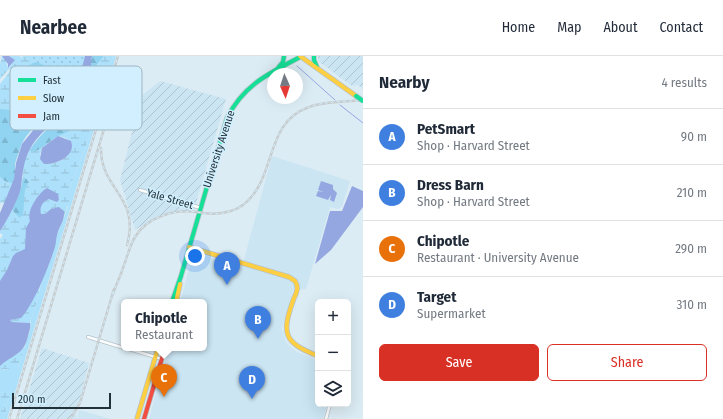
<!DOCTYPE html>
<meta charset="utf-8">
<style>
body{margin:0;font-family:"Fira Sans Condensed",sans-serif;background:#f2f2f3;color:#1f2937}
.controls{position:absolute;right:12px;bottom:12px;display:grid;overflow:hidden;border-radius:6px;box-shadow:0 4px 16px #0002}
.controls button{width:36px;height:36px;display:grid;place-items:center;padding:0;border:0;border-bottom:1px solid #e0e1e3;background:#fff;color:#1f2937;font:20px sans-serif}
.compass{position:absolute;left:267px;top:12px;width:36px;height:36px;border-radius:50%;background:#fff;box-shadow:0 4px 16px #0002;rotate:177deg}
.scale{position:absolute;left:12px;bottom:10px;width:99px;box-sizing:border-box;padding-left:4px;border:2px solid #233239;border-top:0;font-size:11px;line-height:14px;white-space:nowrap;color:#233239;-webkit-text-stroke:3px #d1effe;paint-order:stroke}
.you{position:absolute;left:195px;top:200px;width:14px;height:14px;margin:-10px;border:3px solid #fff;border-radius:50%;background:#1a73e8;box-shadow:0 0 0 6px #1a73e833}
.badge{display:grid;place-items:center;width:26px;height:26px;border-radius:50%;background:#d93025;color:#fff;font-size:13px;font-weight:700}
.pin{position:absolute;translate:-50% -33px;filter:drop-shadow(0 1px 2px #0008)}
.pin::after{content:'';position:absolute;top:21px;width:14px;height:12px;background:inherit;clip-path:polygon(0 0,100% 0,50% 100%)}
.popup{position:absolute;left:121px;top:243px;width:86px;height:52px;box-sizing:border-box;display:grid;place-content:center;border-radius:6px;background:#fff;filter:drop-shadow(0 1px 3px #0005);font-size:13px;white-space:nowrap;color:#747a83}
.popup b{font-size:15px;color:#1f2937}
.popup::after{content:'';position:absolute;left:50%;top:100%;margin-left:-8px;border:8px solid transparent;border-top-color:#fff}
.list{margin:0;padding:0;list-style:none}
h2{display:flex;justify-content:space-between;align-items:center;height:52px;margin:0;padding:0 16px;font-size:17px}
h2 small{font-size:13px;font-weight:400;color:#747a83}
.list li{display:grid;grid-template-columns:26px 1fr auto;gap:12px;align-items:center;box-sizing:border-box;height:56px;padding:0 16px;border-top:1px solid #e0e1e3}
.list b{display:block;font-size:15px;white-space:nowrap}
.list p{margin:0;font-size:13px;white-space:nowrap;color:#747a83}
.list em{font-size:13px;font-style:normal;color:#747a83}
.actions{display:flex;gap:8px;padding:12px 16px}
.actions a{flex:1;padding:9px 0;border:1px solid #d93025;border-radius:6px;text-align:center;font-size:14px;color:#d93025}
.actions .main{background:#d93025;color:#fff}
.icon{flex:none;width:22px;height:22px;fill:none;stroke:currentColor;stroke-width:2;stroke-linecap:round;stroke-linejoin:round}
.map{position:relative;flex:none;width:363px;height:363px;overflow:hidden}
header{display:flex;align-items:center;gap:24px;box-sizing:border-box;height:56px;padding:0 20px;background:#fff;border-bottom:1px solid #e0e1e3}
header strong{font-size:19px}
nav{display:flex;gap:22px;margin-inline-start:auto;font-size:14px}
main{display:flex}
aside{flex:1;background:#fff}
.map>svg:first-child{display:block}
</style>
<header>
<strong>Nearbee</strong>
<nav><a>Home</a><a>Map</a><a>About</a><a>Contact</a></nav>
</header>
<main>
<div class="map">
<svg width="363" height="363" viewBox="0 0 363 363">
<defs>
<pattern id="industrial-furrows" width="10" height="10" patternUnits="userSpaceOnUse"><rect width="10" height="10" fill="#cbe5f3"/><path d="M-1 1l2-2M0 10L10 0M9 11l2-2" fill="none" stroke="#aec5d1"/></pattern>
<pattern id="forest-firs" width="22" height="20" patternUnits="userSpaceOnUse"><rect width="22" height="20" fill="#91d4f2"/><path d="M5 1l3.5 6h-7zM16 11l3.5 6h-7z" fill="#7db6d0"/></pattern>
<pattern id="wetland-marsh" width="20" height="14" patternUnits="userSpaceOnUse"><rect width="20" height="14" fill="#ade0fa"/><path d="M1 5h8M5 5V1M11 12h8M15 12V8" fill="none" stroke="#95c1d7"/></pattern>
<pattern id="park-dots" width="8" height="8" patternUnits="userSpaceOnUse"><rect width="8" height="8" fill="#ade0fa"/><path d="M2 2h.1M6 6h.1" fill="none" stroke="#95c1d7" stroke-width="1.8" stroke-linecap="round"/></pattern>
</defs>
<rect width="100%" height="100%" fill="#dcecf4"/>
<g fill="#cbe5f3">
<path d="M272 100 350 125 342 151 338 153 330 151 306 233 293 234 282 272 286 286 291 291 297 296 318 304V348H327L323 363H149L168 292H204V246H180L192 203 195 200 203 199 242 211Z"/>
<path d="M79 354 111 363H77Z"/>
</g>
<g fill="url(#industrial-furrows)">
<path d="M318 0H363V33L358 29 352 30 318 5Z"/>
<path d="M160 25 226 43 194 154H180L157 161 135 174 120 124 141 40Z"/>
<path d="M42 292 89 307 76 358 77 363H20Z"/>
</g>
<path fill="#ade0fa" d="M113 0H116L7 363H4L6 354 5 349 9 343V338L0 336V315C6 311 12 315 18 311L30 274 31 264 39 238 41 226 52 199 57 179 68 151 69 134 90 79 100 41Z"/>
<g fill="url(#forest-firs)">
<path d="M92 0H104L97 9 95 23 92 31 79 48 76 55 71 59 72 73 68 76 55 82 39 94 36 95H29C40 77 57 65 71 50 79 42 84 31 89 21 92 15 89 7 92 0Z"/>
<path d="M40 5 79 23 75 30 69 29 49 22 35 27 28 26C19 13 28 7 40 5Z"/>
<path d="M61 40 68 41C53 57 29 70 21 90 19 96 16 103 15 108 15 115 16 120 13 127 8 127 3 125 0 121V53H9L34 60 46 56 54 43Z"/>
<path d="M23 121 26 122 29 126 25 135 24 159 19 162 12 154 21 132Z"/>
</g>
<g fill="url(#wetland-marsh)">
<path d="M2 0 5 2 8 12 10 11 14 4 9 0H20L21 2 23 0H51C40 5 16 8 28 26L35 27 49 22 63 24 69 29 75 30 68 41C53 37 55 45 48 54 46 57 41 59 37 61 24 59 13 53 0 53V28L11 14 9 13 0 23V8Z"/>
<path d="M104 0H113L100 41 90 79 69 134V146L64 160 63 155 61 152H54L45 158 60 173 57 179 56 185 0 268V183L3 179 0 177V175L12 154 19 162 23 159 25 135 29 126 26 122 23 121V107L29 95H36L42 92 40 99 44 108C56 109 73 101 72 87L66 82 58 80 68 76 72 73 71 59 76 55 80 45 85 42 94 27 96 11Z"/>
<path d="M0 121 6 126 13 127 5 148 2 146 0 148Z"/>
<path d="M40 229 39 238 30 267 11 266 10 264C26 262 33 241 40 229Z"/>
<path d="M25 291 17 313H3L0 315V302Z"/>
<path d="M0 336 8 337 10 339 9 343 5 349 6 356 4 363H0Z"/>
</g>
<path fill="url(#park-dots)" d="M24 0H88L81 26Z"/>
<g fill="#95a7e1">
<path d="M2 0H9L15 4 8 12V8Z"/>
<path d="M85 0H92C90 6 92 12 91 18 89 25 83 34 79 40 66 60 42 71 30 93 23 106 23 117 21 131 20 140 6 167 0 175V157L14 123 16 107 22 88 39 67 55 54 70 38 80 19Z"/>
<path d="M58 80 71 85C77 100 55 109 44 108L40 103 42 92Z"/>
<path d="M321 125 333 129V133L337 137 334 146 330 144 331 139 328 144 316 140 318 135 324 136 318 134Z"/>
<path d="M352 130 363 135V151L331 194 315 208 330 155H342Z"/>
<path d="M47 132 58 138 59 144 57 146 49 143C43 145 39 151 41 158H45L51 153 59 151 64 155C65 165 59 170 57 179 56 183 56 187 55 191 49 210 34 248 21 262L10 264 12 266 30 267C31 272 29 275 28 280 24 299 12 299 0 310V225L7 214 13 200 16 197 25 193 26 172 30 165C26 156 38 137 47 132Z"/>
</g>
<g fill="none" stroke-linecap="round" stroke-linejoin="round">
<g stroke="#95a7e1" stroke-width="1">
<path d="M297 10 335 44"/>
<path d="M340 49 363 67"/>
</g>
<g stroke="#b6c3ca" stroke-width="4">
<g id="street">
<path d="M140 134 201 152"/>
<path d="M88 281 124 292"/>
<path d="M126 292 162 303"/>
<path d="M326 363 330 348"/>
</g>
</g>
<g stroke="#b6c3ca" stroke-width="5.5">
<g id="fast">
<path d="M314 0V4L317 11"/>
<path d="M278 12 283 6 284 0"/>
<path d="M172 246 181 220 227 62C244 28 270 17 302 0"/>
</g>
</g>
<g stroke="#b6c3ca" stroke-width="5.5">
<g id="slow">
<path d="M300 0 356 40"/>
<path d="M189 191 289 221 295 225C299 231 297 236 294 242 281 278 283 286 318 300"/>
<path d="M176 246 180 228"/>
<path d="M137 363 158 292"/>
</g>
</g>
<g stroke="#b6c3ca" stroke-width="5.5">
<path id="jam" d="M144 363 165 292"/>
</g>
<use href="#street" stroke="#fafcfd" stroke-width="2.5"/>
<use href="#fast" stroke="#16e098" stroke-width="4"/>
<use href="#slow" stroke="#ffcf43" stroke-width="4"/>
<use href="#jam" stroke="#f24e42" stroke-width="4"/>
<g stroke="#c7ccce" stroke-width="2.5">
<g id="rail">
<path d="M101 92C100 134 141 140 127 189"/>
<path d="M113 238C116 229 120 221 123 212 127 202 129 191 135 181 147 161 174 153 197 156 213 159 229 159 243 149 278 122 263 67 309 51 325 45 346 46 363 44"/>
<path d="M9 363 118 0"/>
<path d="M17 363 107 63 114 29"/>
<path d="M70 363 80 347 114 233"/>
</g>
</g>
<use href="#rail" stroke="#d1effe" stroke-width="1" stroke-dasharray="3" stroke-linecap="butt"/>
<g stroke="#b6c3ca" stroke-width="5.5" stroke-linecap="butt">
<path id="fast-bridge" d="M356 40 363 45"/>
</g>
<use href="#fast-bridge" stroke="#16e098" stroke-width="4"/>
</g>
<g text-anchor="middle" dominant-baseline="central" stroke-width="3" stroke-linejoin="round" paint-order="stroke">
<g font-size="11" fill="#233239" stroke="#d1effe">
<text transform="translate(219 93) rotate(-72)">University Avenue</text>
<text transform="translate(170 143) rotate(16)">Yale Street</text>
</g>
</g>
<rect x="10" y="10" width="132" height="64" rx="6" fill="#d1effe" stroke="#9db6c3" stroke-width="1"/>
<rect x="18" y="22" width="18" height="4" fill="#16e098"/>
<rect x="18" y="40" width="18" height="4" fill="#ffcf43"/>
<rect x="18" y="58" width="18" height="4" fill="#f24e42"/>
<g font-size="11" fill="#233239">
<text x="43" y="28">Fast</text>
<text x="43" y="46">Slow</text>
<text x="43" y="64">Jam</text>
</g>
</svg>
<div class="controls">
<button>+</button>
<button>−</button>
<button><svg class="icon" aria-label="layers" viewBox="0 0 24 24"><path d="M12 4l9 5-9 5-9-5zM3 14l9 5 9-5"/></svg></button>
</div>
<svg class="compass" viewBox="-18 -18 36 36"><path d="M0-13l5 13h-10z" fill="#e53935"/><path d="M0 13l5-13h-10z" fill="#747a83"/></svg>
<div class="scale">200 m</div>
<div class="you"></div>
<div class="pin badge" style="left:227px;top:229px;background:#3f7fe0">A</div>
<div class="pin badge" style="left:258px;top:283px;background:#3f7fe0">B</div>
<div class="pin badge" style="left:164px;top:341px;background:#e8710a">C</div>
<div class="popup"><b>Chipotle</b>Restaurant</div>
<div class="pin badge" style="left:252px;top:343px;background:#3f7fe0">D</div>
</div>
<aside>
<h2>Nearby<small>4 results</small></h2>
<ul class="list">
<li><span class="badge" style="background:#3f7fe0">A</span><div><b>PetSmart</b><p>Shop · Harvard Street</p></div><em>90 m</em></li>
<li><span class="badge" style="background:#3f7fe0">B</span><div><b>Dress Barn</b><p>Shop · Harvard Street</p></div><em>210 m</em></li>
<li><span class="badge" style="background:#e8710a">C</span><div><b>Chipotle</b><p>Restaurant · University Avenue</p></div><em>290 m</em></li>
<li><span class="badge" style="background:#3f7fe0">D</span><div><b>Target</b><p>Supermarket</p></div><em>310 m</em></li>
</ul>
<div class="actions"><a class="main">Save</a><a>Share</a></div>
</aside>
</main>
